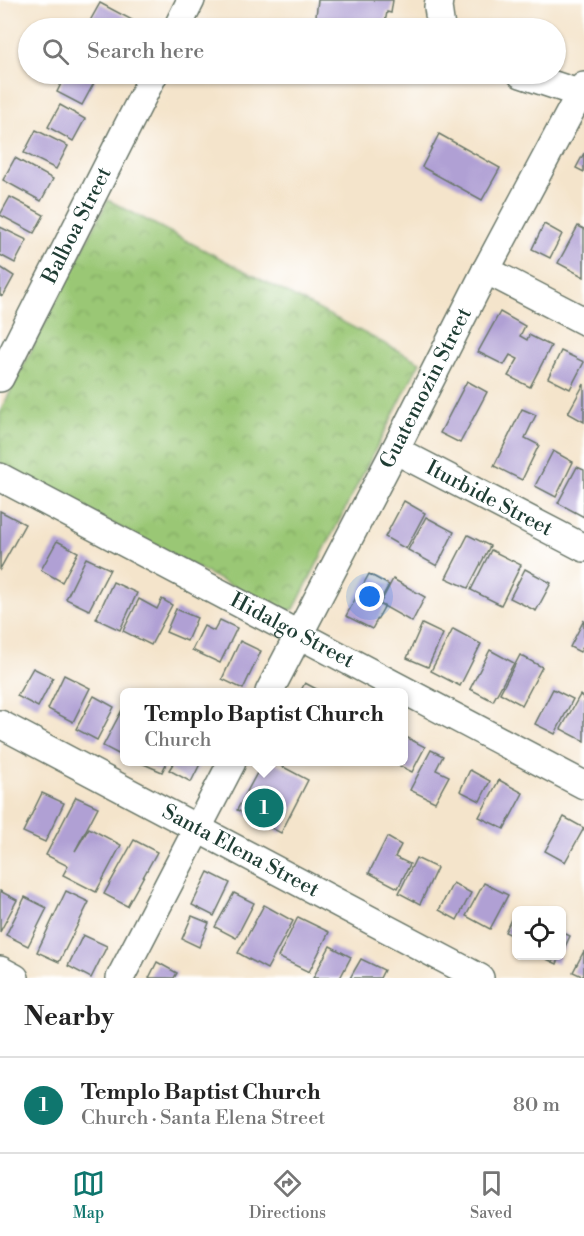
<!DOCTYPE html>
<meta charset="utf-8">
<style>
body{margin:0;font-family:"Libre Bodoni",serif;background:#f6f6f6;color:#222}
.controls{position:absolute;right:18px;bottom:18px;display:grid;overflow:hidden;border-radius:9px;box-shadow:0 2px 4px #0004}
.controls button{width:54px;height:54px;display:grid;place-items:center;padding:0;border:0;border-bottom:2px solid #e0e0e0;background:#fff;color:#222;font:30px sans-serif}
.you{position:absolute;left:370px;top:597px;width:21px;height:21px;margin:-15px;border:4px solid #fff;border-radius:50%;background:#1a73e8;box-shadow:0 0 0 9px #1a73e833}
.badge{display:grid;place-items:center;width:39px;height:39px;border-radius:50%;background:#0f766e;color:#fff;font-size:20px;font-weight:700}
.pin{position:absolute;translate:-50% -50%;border:3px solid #fff;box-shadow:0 2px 6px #0006}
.popup{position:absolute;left:120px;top:688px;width:288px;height:78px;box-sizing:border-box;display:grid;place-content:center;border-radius:9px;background:#fff;filter:drop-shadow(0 2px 4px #0005);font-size:20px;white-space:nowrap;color:#767676}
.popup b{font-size:22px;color:#222}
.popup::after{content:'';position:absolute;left:50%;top:100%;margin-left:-12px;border:12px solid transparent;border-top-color:#fff}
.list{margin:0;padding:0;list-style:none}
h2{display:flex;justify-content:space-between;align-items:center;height:78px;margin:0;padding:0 24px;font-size:26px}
h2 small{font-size:20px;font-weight:400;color:#767676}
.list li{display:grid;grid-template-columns:39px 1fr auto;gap:18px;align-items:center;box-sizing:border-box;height:96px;padding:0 24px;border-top:2px solid #e0e0e0}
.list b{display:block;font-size:22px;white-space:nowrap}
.list p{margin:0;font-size:20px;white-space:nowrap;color:#767676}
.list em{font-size:20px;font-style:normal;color:#767676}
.icon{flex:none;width:33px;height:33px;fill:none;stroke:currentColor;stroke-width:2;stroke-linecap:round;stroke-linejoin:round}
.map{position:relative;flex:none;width:584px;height:978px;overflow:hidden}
.search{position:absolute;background:#fff;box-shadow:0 2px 4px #0004;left:18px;right:18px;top:18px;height:66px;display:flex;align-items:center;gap:15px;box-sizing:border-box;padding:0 21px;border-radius:33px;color:#767676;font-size:22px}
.sheet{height:174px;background:#fff}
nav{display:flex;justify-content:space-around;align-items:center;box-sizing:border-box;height:84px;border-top:2px solid #e0e0e0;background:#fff;font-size:16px;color:#767676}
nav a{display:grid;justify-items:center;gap:3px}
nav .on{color:#0f766e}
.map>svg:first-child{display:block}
</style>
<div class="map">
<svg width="584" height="978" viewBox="0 0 584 978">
<defs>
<pattern id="park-crowns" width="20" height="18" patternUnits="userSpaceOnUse" patternTransform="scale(1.5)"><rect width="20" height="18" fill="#9ac774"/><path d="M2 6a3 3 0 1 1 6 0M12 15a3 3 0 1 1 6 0" fill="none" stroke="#7da360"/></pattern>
</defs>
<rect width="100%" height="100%" fill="#fff"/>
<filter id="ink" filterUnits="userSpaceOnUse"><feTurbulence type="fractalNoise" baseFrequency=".0167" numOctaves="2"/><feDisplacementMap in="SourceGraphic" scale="12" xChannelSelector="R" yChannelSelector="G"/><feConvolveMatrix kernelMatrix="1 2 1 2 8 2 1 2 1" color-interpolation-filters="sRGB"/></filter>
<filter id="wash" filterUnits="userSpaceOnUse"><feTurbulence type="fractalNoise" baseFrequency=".008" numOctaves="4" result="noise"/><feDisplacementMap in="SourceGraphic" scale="24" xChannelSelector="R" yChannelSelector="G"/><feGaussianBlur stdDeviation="1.35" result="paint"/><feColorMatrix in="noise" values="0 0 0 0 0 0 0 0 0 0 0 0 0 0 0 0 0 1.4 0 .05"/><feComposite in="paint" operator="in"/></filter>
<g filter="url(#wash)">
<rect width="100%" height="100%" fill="#f4e4cb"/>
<path fill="url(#park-crowns)" stroke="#5c8254" stroke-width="1.5" d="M108 200 420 362 294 609 286 611 276 609 0 465V412Z"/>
<g id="blocks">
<g fill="#b0a0d4">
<path d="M318 0H393L391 13 387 12 384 28H341L315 24Z"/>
<path d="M100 3 134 21 130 28H86Z"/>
<path d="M66 74H80L95 81 82 105 57 92Z"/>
<path d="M60 105 85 119 73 141 48 127Z"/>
<path d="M36 130 68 146 56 169 24 153Z"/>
<path d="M439 134 500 168 482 200 422 167Z"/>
<path d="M584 153V172L576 168Z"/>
<path d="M15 158 53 179 41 201 3 180Z"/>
<path d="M10 197 44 215 34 233 0 215Z"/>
<path d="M544 224 562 234 550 258 532 249Z"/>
<path d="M578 226 584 229V277L558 263Z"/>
<path d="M0 227 27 240 15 263 0 255Z"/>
<path d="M0 267 14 276 3 296 0 295Z"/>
<path d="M500 312 525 326 520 336 527 340 529 335 551 346 530 387 508 376 518 359 510 355 504 365 478 352Z"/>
<path d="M561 351 584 362 570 389 548 378Z"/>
<path d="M467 381 487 392 460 443 440 433Z"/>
<path d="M584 384V422L568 413Z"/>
<path d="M522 409 536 415 525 438 539 445 522 480 494 466Z"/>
<path d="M553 451 573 462 556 497 535 486Z"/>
<path d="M577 467 584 470V517L558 503Z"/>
<path d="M404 501 425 513 406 549 385 537Z"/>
<path d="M0 511 25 524 0 569Z"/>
<path d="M426 517 454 532 437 566 408 550Z"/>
<path d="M468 535 490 546 468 588 446 578Z"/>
<path d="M57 541 78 552 62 582 41 570Z"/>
<path d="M491 550 521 565 501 605 471 590Z"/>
<path d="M86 558 110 569 89 610 66 599Z"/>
<path d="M525 569 551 583 536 611 510 598Z"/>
<path d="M369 574 389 585 378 604 384 607 372 629 346 616Z"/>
<path d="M393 579 425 597 412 622 380 604Z"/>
<path d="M113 582 137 593 120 630 96 619Z"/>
<path d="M139 599 157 609 162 599 172 605 151 645 123 631Z"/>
<path d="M176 609 197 618 187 641 166 632Z"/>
<path d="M220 620 237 628 220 663 192 650 204 626 214 631Z"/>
<path d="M584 620V645L580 652 570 647Z"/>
<path d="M422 624 443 634 428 667 407 658Z"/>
<path d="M453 629 481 644 460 686 431 671Z"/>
<path d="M240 641 261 651 243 689 222 679Z"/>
<path d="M490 650 514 663 493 701 470 689Z"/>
<path d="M520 655 542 667 522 705 500 693Z"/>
<path d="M33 668 53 678 38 707 17 696Z"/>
<path d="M64 675 90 688 73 722 48 709Z"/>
<path d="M305 683 322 692H300Z"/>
<path d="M553 689 573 699 555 734 535 724Z"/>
<path d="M580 695 584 698V741L561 729Z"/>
<path d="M94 696 114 707 97 740 76 729Z"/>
<path d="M123 708 124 709V757L103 746Z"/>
<path d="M404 736 425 747 412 772 392 762H404Z"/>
<path d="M431 750 443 756 436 770 449 776 435 802 410 790Z"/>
<path d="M139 762H167L162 772Z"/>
<path d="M174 762H201L191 782 169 770Z"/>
<path d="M263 762H274L308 780 281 833 237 810Z"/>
<path d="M470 770 490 781 480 801 460 791Z"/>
<path d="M499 780 523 793 504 829 479 817Z"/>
<path d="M42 793 64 803 45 842 23 832Z"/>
<path d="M76 797 98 807 75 851 89 828 121 845 96 892 63 875 68 866 46 855Z"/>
<path d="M564 817 584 828 565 862 545 851Z"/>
<path d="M387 837 401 845 395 857 410 864 398 888 369 873Z"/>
<path d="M134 840 157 852 127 906 104 894Z"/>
<path d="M416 858 437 868 420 904 399 893Z"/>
<path d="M208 872 230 883 214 916 192 905Z"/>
<path d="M453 883 471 893 457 920 439 910Z"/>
<path d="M484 883 508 895 490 929 466 916Z"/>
<path d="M0 891 17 900 0 932Z"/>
<path d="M66 891 89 902 59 962 37 952Z"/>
<path d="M234 893 254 903 236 938 215 927Z"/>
<path d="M25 897 47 908 28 946 6 935Z"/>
<path d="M264 905 293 921 267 969 238 953Z"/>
<path d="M516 909V937L505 932Z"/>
<path d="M192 916 209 923 199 947 182 939Z"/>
<path d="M298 917 329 932 309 972 278 957Z"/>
<path d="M562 932 570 936 562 953Z"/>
<path d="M83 935 107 946 91 978 68 966Z"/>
<path d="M330 946 351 957 340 978H313Z"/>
<path d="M584 951V977L573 972Z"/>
<path d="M540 956H560L557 964Z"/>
<path d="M361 959 384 970 380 978H350Z"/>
<path d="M157 962 177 973 174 978H149Z"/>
</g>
</g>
</g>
<g filter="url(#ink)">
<use href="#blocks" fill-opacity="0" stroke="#6a7769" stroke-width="1.5"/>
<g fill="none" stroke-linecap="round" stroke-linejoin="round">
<g stroke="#6a7769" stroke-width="30">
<g id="minor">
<path d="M439 0 438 7 441 28"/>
<path d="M177 28 191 0"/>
<path d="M521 74 584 95"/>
<path d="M486 270 584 321"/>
<path id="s1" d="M0 378 154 74"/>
<path id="s2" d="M395 450 584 548"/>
<path id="s3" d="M0 477 584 785"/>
<path id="s4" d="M269 692 395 450 486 270 584 86"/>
<path id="s5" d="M0 724 480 978"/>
<path d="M0 970 15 978"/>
<path d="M120 978 232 762"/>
</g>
</g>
<use href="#minor" stroke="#fff" stroke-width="27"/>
</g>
</g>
<g text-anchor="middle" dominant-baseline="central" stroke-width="4.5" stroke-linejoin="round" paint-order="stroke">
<g font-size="21" fill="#1f3d34" stroke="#fff">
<text stroke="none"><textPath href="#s1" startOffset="171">Balboa Street</textPath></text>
<text stroke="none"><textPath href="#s4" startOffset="342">Guatemozin Street</textPath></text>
<text stroke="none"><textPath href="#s2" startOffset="106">Iturbide Street</textPath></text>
<text stroke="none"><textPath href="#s3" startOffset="330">Hidalgo Street</textPath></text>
<text stroke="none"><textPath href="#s5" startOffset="272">Santa Elena Street</textPath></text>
</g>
</g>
</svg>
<div class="controls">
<button><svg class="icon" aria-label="locate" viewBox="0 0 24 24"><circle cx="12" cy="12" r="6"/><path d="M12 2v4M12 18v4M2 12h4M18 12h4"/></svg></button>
</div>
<div class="you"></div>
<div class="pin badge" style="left:264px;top:808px">1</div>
<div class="popup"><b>Templo Baptist Church</b>Church</div>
<div class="search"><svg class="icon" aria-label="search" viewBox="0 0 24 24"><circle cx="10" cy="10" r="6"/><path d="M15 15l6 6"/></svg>Search here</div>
</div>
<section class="sheet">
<h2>Nearby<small></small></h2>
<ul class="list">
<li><span class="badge">1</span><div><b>Templo Baptist Church</b><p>Church · Santa Elena Street</p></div><em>80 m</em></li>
</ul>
</section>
<nav>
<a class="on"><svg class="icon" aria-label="map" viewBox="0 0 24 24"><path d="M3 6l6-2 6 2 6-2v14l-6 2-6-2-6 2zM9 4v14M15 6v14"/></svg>Map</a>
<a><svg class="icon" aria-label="directions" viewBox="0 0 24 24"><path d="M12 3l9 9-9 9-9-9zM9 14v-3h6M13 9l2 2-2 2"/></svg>Directions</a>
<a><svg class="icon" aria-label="saved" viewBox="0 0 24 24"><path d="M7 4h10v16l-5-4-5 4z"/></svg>Saved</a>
</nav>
